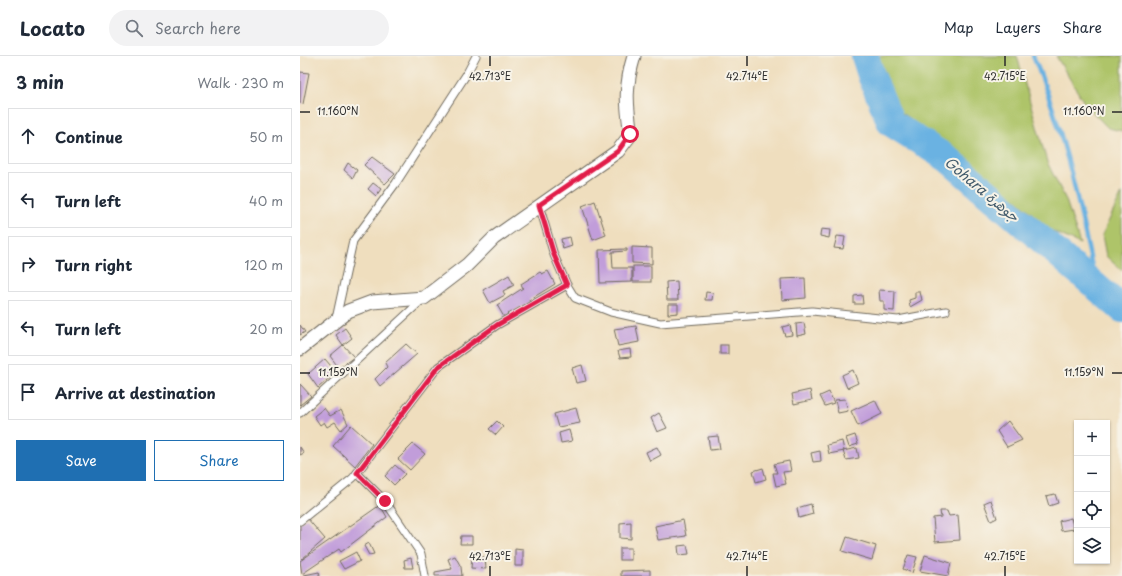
<!DOCTYPE html>
<meta charset="utf-8">
<style>
body{margin:0;font-family:"Playpen Sans","Playpen Sans Arabic",sans-serif;background:#f2f2f3;color:#1f2937}
.controls{position:absolute;right:12px;bottom:12px;display:grid;overflow:hidden;border-radius:0px;box-shadow:0 1px 3px #0004}
.controls button{width:36px;height:36px;display:grid;place-items:center;padding:0;border:0;border-bottom:1px solid #e0e1e3;background:#fff;color:#1f2937;font:20px sans-serif}
.stop{position:absolute;width:12px;height:12px;margin:-9px;border:3px solid #e11d48;border-radius:50%;background:#fff}
.stop.end{background:#e11d48;border-color:#fff;box-shadow:0 1px 4px #0008}
.list{margin:0;padding:0;list-style:none}
h2{display:flex;justify-content:space-between;align-items:center;height:52px;margin:0;padding:0 16px;font-size:17px}
h2 small{font-size:13px;font-weight:400;color:#747a83}
.list li{display:grid;grid-template-columns:26px 1fr auto;gap:12px;align-items:center;box-sizing:border-box;height:56px;margin:0 8px 8px;padding:0 8px;border:1px solid #e0e1e3;border-radius:0px}
.list b{display:block;font-size:15px;white-space:nowrap}
.list em{font-size:13px;font-style:normal;color:#747a83}
.actions{display:flex;gap:8px;padding:12px 16px}
.actions a{flex:1;padding:9px 0;border:1px solid #1f6fb2;border-radius:0px;text-align:center;font-size:14px;color:#1f6fb2}
.actions .main{background:#1f6fb2;color:#fff}
.icon{flex:none;width:22px;height:22px;fill:none;stroke:currentColor;stroke-width:2;stroke-linecap:round;stroke-linejoin:round}
.map{position:relative;flex:none;width:822px;height:520px;overflow:hidden}
header{display:flex;align-items:center;gap:24px;box-sizing:border-box;height:56px;padding:0 20px;background:#fff;border-bottom:1px solid #e0e1e3}
header strong{font-size:19px}
nav{display:flex;gap:22px;margin-inline-start:auto;font-size:14px}
.search{width:280px;height:36px;background:#f2f2f3;display:flex;align-items:center;gap:10px;box-sizing:border-box;padding:0 14px;border-radius:22px;color:#747a83;font-size:15px}
main{display:flex}
aside{flex:1;background:#fff}
.map>svg:first-child{display:block}
</style>
<header>
<strong>Locato</strong>
<div class="search"><svg class="icon" aria-label="search" viewBox="0 0 24 24"><circle cx="10" cy="10" r="6"/><path d="M15 15l6 6"/></svg>Search here</div>
<nav><a>Map</a><a>Layers</a><a>Share</a></nav>
</header>
<main>
<aside>
<h2>3 min<small>Walk · 230 m</small></h2>
<ul class="list">
<li><svg class="icon" aria-label="ahead" viewBox="0 0 24 24"><path d="M12 20V5M6 11l6-6 6 6"/></svg><div><b>Continue</b></div><em>50 m</em></li>
<li><svg class="icon" aria-label="left" viewBox="0 0 24 24"><path d="M17 20v-9H6M10 6l-5 5 5 5"/></svg><div><b>Turn left</b></div><em>40 m</em></li>
<li><svg class="icon" aria-label="right" viewBox="0 0 24 24"><path d="M7 20v-9h11M14 6l5 5-5 5"/></svg><div><b>Turn right</b></div><em>120 m</em></li>
<li><svg class="icon" aria-label="left" viewBox="0 0 24 24"><path d="M17 20v-9H6M10 6l-5 5 5 5"/></svg><div><b>Turn left</b></div><em>20 m</em></li>
<li><svg class="icon" aria-label="arrive" viewBox="0 0 24 24"><path d="M6 21V4h12l-3 4 3 4H6"/></svg><div><b>Arrive at destination</b></div></li>
</ul>
<div class="actions"><a class="main">Save</a><a>Share</a></div>
</aside>
<div class="map">
<svg width="822" height="520" viewBox="0 0 822 520">
<rect width="100%" height="100%" fill="#f7f3e8"/>
<filter id="ink" filterUnits="userSpaceOnUse"><feTurbulence type="fractalNoise" baseFrequency=".025" numOctaves="2"/><feDisplacementMap in="SourceGraphic" scale="8" xChannelSelector="R" yChannelSelector="G"/><feConvolveMatrix kernelMatrix="1 2 1 2 8 2 1 2 1" color-interpolation-filters="sRGB"/></filter>
<filter id="wash" filterUnits="userSpaceOnUse"><feTurbulence type="fractalNoise" baseFrequency=".012" numOctaves="4" result="noise"/><feDisplacementMap in="SourceGraphic" scale="16" xChannelSelector="R" yChannelSelector="G"/><feGaussianBlur stdDeviation="0.9" result="paint"/><feColorMatrix in="noise" values="0 0 0 0 0 0 0 0 0 0 0 0 0 0 0 0 0 1.4 0 .05"/><feComposite in="paint" operator="in"/></filter>
<g filter="url(#wash)">
<rect width="100%" height="100%" fill="#efdebe"/>
<g fill="#aec469" stroke="#6c784a">
<path d="M578 0H717L747 106 766 144 780 188 750 174 724 150 657 96 600 56Z"/>
<path d="M756 0H822V75L808 72 785 48Z"/>
<path d="M822 137V215L806 200 802 179Z"/>
</g>
<g fill="none" stroke-linecap="round" stroke-linejoin="round">
<path stroke="#6bb2e2" stroke-width="4.5" d="M733 0C764 73 780 152 796 230"/>
<path stroke="#6bb2e2" stroke-width="28" d="M565 0 571 19 591 67 648 103 822 253"/>
</g>
<g id="blocks">
<g fill="#c19dda">
<path d="M0 16 9 17 3 48 0 47Z"/>
<path d="M72 101 95 118 85 128 64 109Z"/>
<path d="M48 107 57 114 53 122 44 114Z"/>
<path d="M73 127 81 133 76 140 68 133Z"/>
<path d="M295 145 306 179 293 184 282 150Z"/>
<path d="M521 173 530 174 529 182 520 180Z"/>
<path d="M537 180 545 181 543 193 534 192Z"/>
<path d="M270 181 272 190 263 193 261 183Z"/>
<path d="M332 191 352 192V208L332 207Z"/>
<path d="M327 193V195L312 196 313 212H332V226L300 227 299 194Z"/>
<rect x="333" y="210" width="18" height="16"/>
<path d="M248 215 255 228 229 244 230 246 204 261 197 249 223 232 221 228 240 216 242 218Z"/>
<path d="M209 219 214 229 203 235 205 239 190 247 183 234Z"/>
<path d="M505 222 506 242 482 244 481 223Z"/>
<path d="M377 225 378 244H367L366 226Z"/>
<path d="M579 234 595 235 594 255 584 254V245H580Z"/>
<path d="M406 236 413 237 412 244H405Z"/>
<path d="M615 236H620L622 244 610 251 609 244 615 242Z"/>
<path d="M562 239 563 248H554V240Z"/>
<path d="M368 248H378V257L368 258Z"/>
<path d="M504 267 506 278 497 280 496 268Z"/>
<path d="M0 269 5 276 0 279Z"/>
<path d="M490 269 492 279 485 280 482 271Z"/>
<path d="M336 270 339 286 318 290 314 273Z"/>
<path d="M45 272 52 282 43 289 54 301 39 312 30 300 43 289 36 279Z"/>
<path d="M106 288 117 298 80 330 75 323 87 311 85 307Z"/>
<rect x="420" y="289" width="8" height="9"/>
<path d="M330 293 331 301 320 302 318 295Z"/>
<path d="M25 303 36 316 18 332 8 318Z"/>
<path d="M282 309 286 325 276 327 272 312Z"/>
<path d="M553 314 558 327 547 332 542 319Z"/>
<path d="M0 328 11 340 0 349Z"/>
<path d="M510 334 512 344 494 348 492 338Z"/>
<path d="M529 336 534 347 525 350 520 340Z"/>
<path d="M545 343 548 355 538 357 535 344Z"/>
<path d="M575 344 582 358 558 370 551 355Z"/>
<path d="M24 352 30 360 41 354 48 368 41 374 35 366 27 371 24 366 20 369 14 360Z"/>
<path d="M276 352 280 367 258 371 254 358Z"/>
<path d="M359 357 367 372 357 376 351 362Z"/>
<path d="M197 365 203 371 196 379 189 373Z"/>
<path d="M708 365 722 384 707 391 697 375Z"/>
<path d="M51 369 72 388 55 410 33 390Z"/>
<path d="M269 374 272 385 261 387 259 377Z"/>
<path d="M555 379 558 388 549 391 546 382Z"/>
<path d="M418 380 420 393 410 394 408 381Z"/>
<path d="M542 385 544 395 529 398 527 389Z"/>
<path d="M113 388 125 398 110 414 98 403Z"/>
<path d="M0 391 4 397 0 399Z"/>
<path d="M357 391 361 399 350 405 346 396Z"/>
<path d="M557 392 559 402 546 404 543 395Z"/>
<path d="M520 395 521 405 513 406 511 397Z"/>
<path d="M489 405 491 415 483 416 486 428 476 430 473 417H477L474 408Z"/>
<path d="M95 409 105 418 94 429 85 420Z"/>
<path d="M463 412 466 423 456 426 453 415Z"/>
<path d="M755 438 758 447 749 450 746 440Z"/>
<path d="M691 444 697 462 691 465 684 447Z"/>
<path d="M511 448 513 458 499 462 497 452Z"/>
<path d="M80 449 87 461 41 496 39 493 2 518 0 505Z"/>
<path d="M640 455H647L649 460 658 459 660 484 635 486 633 462 641 461Z"/>
<path d="M7 462 25 483 2 503 0 501V467Z"/>
<path d="M771 462 774 473 761 475 759 465Z"/>
<path d="M383 464 386 480 358 484 355 470Z"/>
<path d="M331 466V483L320 482V467Z"/>
<path d="M161 480H172V488H160Z"/>
<path d="M547 481 576 490 572 504 542 495Z"/>
<path d="M69 487 74 498 69 499 64 490Z"/>
<path d="M387 489 389 498 379 499 378 490Z"/>
<rect x="320" y="492" width="11" height="12"/>
<path d="M215 493 223 494V510H215Z"/>
<path d="M56 496 60 505 44 513 39 505Z"/>
<path d="M608 499 617 501 612 517 603 513Z"/>
<path d="M625 499 651 507 648 520 620 515Z"/>
<path d="M155 500 161 511 162 520H135V516L152 513 148 503Z"/>
<path d="M172 501H185L186 513 171 512Z"/>
<path d="M111 502 113 512H105L104 504Z"/>
<path d="M350 514V520H321V515Z"/>
<path d="M19 516 20 520H4V519Z"/>
</g>
</g>
</g>
<g filter="url(#ink)">
<use href="#blocks" fill-opacity="0" stroke="#706a5e" stroke-width="1"/>
<g fill="none" stroke-linecap="round" stroke-linejoin="round">
<g stroke="#706a5e" stroke-width="9">
<g id="lane">
<path d="M267 229 275 242 311 256 360 267 512 255 598 264 646 255"/>
<path d="M36 263 53 185 96 127 166 19 176 0"/>
<path d="M0 357 123 243"/>
<path d="M57 417 85 445 121 498 125 520"/>
<path d="M0 465 53 422 138 311 197 269 267 229 254 199 239 149"/>
</g>
</g>
<g stroke="#706a5e" stroke-width="15">
<path id="street" d="M0 293 48 255 72 246 124 242 167 209 194 182 318 95 331 78C326 47 325 30 334 0"/>
</g>
<use href="#lane" stroke="#fff" stroke-width="7"/>
<use href="#street" stroke="#fff" stroke-width="13"/>
</g>
</g>
<g fill="none" stroke-linecap="round" stroke-linejoin="round" filter="url(#ink)">
<path stroke="#e11d48" stroke-width="5" d="M85 445 57 417 138 311 197 269 267 229 254 199 239 149 318 95 330 78"/>
</g>
<path fill="none" stroke="#2b2b2b" stroke-width="1.5" d="M190 0V10M447 0V10M705 0V10M0 56H10M812 56H822M0 317H10M812 317H822M190 510V520M447 510V520M705 510V520"/>
<g text-anchor="middle" dominant-baseline="central" stroke-width="4" stroke-linejoin="round" paint-order="stroke">
<g font-size="14" font-style="italic" fill="#415a6b" stroke="#f7f3e8">
<text transform="translate(682 133) rotate(40)">Gohara جوهرة</text>
</g>
</g>
<g font-size="10" text-anchor="middle" fill="#2b2b2b" stroke="#f7f3e8" stroke-width="4" stroke-linejoin="round" paint-order="stroke">
<text x="190" y="24">42.713°E</text>
<text x="447" y="24">42.714°E</text>
<text x="705" y="24">42.715°E</text>
<text x="38" y="59">11.160°N</text>
<text x="784" y="59">11.160°N</text>
<text x="38" y="320">11.159°N</text>
<text x="784" y="320">11.159°N</text>
<text x="190" y="504">42.713°E</text>
<text x="447" y="504">42.714°E</text>
<text x="705" y="504">42.715°E</text>
</g>
</svg>
<div class="controls">
<button>+</button>
<button>−</button>
<button><svg class="icon" aria-label="locate" viewBox="0 0 24 24"><circle cx="12" cy="12" r="6"/><path d="M12 2v4M12 18v4M2 12h4M18 12h4"/></svg></button>
<button><svg class="icon" aria-label="layers" viewBox="0 0 24 24"><path d="M12 4l9 5-9 5-9-5zM3 14l9 5 9-5"/></svg></button>
</div>
<div class="stop" style="left:330px;top:78px"></div>
<div class="stop end" style="left:85px;top:445px"></div>
</div>
</main>
